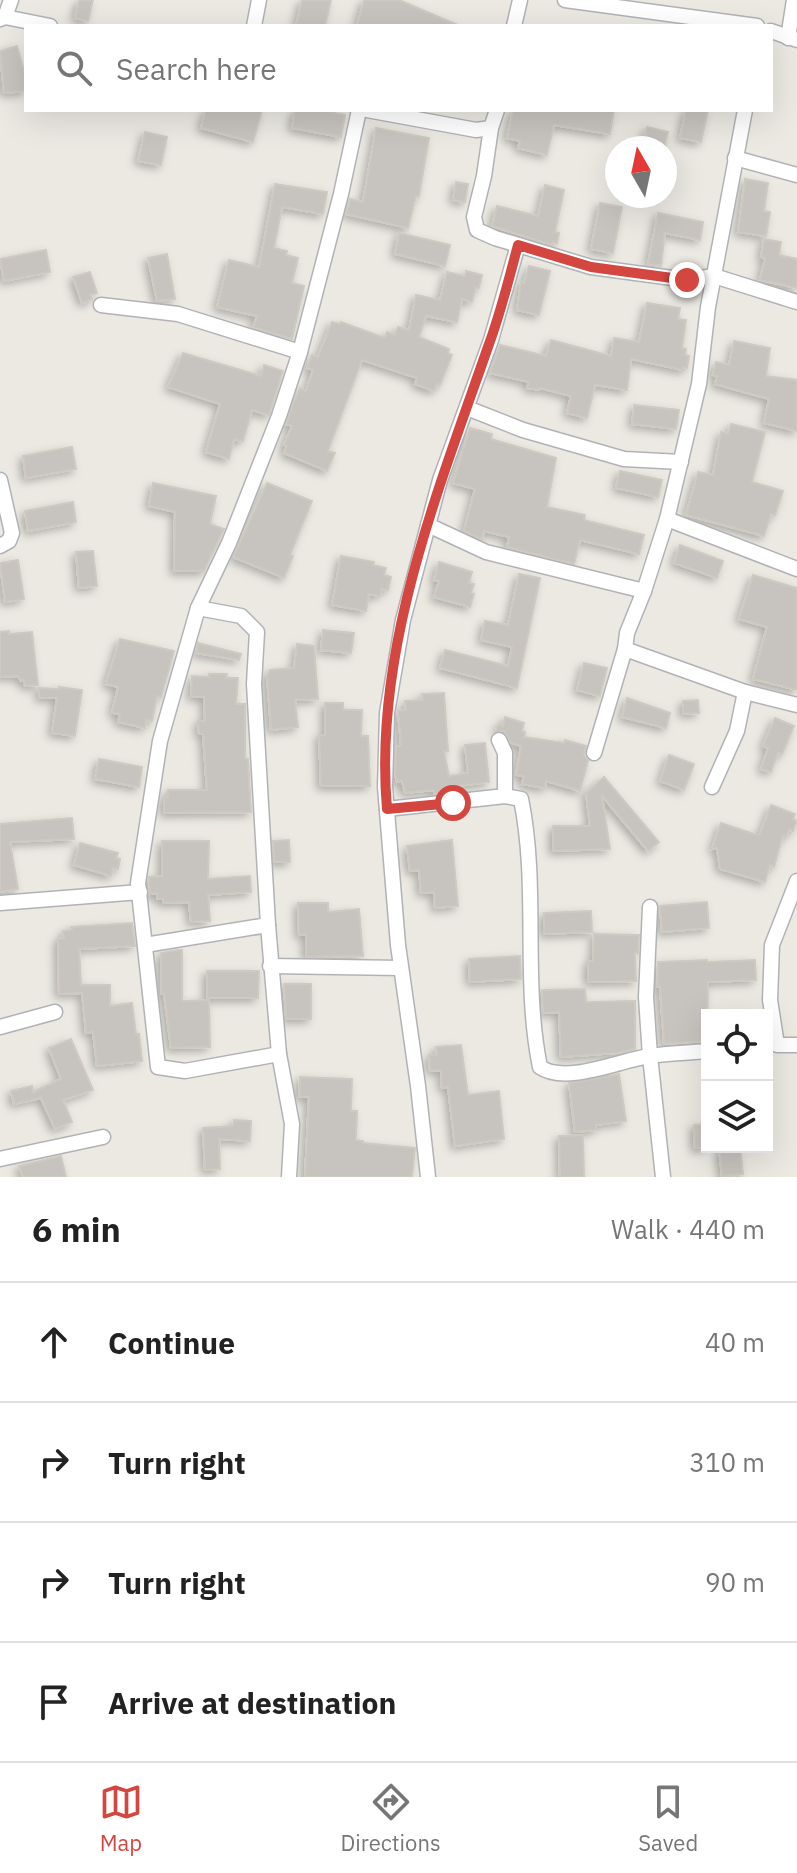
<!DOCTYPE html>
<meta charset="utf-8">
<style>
body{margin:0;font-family:"IBM Plex Sans",sans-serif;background:#f6f6f6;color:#222}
.controls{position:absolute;right:24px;bottom:24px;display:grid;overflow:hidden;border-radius:0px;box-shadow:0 8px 32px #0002}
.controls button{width:72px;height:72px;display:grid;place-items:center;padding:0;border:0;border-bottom:2px solid #e0e0e0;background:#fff;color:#222;font:40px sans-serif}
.compass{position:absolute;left:605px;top:136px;width:72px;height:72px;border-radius:50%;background:#fff;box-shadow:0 8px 32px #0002;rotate:351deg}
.stop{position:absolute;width:24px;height:24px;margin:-18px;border:6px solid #d44640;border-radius:50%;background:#fff}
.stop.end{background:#d44640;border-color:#fff;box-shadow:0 2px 8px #0008}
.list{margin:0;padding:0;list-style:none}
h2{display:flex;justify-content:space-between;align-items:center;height:104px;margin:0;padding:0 32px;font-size:34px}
h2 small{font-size:26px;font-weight:400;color:#767676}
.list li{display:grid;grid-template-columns:52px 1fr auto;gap:24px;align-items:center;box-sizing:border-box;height:120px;padding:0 32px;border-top:2px solid #e0e0e0}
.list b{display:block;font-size:30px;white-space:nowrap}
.list em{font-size:26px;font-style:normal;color:#767676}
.icon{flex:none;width:44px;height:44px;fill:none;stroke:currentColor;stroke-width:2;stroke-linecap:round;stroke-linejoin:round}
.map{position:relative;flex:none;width:797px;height:1177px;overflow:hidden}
.search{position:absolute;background:#fff;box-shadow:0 8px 32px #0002;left:24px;right:24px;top:24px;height:88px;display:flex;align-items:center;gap:20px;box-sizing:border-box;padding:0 28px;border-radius:0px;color:#767676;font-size:30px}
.sheet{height:584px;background:#fff}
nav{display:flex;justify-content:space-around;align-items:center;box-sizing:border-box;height:112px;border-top:2px solid #e0e0e0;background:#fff;font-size:22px;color:#767676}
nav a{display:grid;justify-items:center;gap:4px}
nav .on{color:#d44640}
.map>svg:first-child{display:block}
</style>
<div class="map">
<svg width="797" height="1177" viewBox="0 0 797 1177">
<defs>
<filter id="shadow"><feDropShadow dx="-3.5" dy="3.5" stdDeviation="4" flood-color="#0004"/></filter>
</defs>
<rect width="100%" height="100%" fill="#ebe9e2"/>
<g fill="#c7c4bf" stroke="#cfcac1" stroke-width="2" filter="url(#shadow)">
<path d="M79 0H93L88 21 75 18Z"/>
<path d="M302 0H331L325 26H296Z"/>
<path d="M364 0H399L460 26H357Z"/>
<path d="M17 46 25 74 26 91 4 93 0 51Z"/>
<path d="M206 110H262L253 142 201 128Z"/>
<path d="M295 110H319L345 115 341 137 292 128Z"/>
<path d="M513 110H614L610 134 554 125 547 155 518 148 520 141 507 138Z"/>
<path d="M686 110H708L701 142 680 138Z"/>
<path d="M647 127 668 132 664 148 643 144Z"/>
<path d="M376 128 429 138 419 196H416L408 228 346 214 350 199 363 202Z"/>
<path d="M145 132 167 137 161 165 138 161Z"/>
<path d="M745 179 768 183 764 211 770 212 766 236 738 232Z"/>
<path d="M456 182 468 184 465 202 453 200Z"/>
<path d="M275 184 327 192 323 214 282 207 274 248 287 251 286 255 298 258 292 283 304 286 292 339 253 327 257 316 217 307 229 260 259 267Z"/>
<path d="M545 185 564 190 555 232 559 233 557 243 553 242 552 245 492 226 497 206 538 216Z"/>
<path d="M600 203 622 207 613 253 591 249Z"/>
<path d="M658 213 703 222 700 240 665 233 661 266 648 264Z"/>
<path d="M399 233 450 245 445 266 395 254Z"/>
<path d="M764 239 781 242 779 255 797 259V288L760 280 765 258 761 257Z"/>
<path d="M46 250 50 272 4 281 0 259Z"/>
<path d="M167 254 175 299 157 301 148 258Z"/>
<path d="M529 266 550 271 539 315 517 310 521 282 524 283Z"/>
<path d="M466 271 482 275 479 288 476 287 472 302 462 299 457 322 426 316 419 337 449 349 448 353 452 355 440 385 437 384 434 391 415 384 417 378 362 360 328 451 335 453 327 471 284 453 287 446 284 445 292 426 286 424 293 404 300 388 306 391 313 370 307 368 312 355 318 357 332 322 340 324 341 322 382 337H385L387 332 395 335 398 327 409 330 416 295 440 300 447 272 465 276Z"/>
<path d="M90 272 97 293 90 295 92 299 82 303 73 277Z"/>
<path d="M647 303 680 308 678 319 686 320 682 348 686 349 685 355 689 356 687 368 683 367V370L631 359 627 390 595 385 587 418 567 413 571 396 540 388 539 390 527 388 529 382 490 373 500 345 546 356 551 340 611 356 614 338 639 342Z"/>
<path d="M734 341 770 348 766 376 797 380V431L764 423 769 399 715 384 717 376 713 375 716 362 729 365Z"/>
<path d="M183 353 261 376 264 365 283 371 269 415 252 410 243 441 234 439 229 459 206 452 220 404 168 387Z"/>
<path d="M634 405 679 410 676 429 632 424Z"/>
<path d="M731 424 765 432 752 482 783 491 775 515 771 514 764 536 686 515 698 472 713 475 721 432 728 434Z"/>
<path d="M470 428 492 434 491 439 556 458 547 507 585 515 584 520 644 535 639 554 580 540 574 564 507 547 509 537 484 531 482 539 464 531 475 489 453 483Z"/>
<path d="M72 447 76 469 26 478 23 456Z"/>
<path d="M620 471 662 480 658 497 616 488Z"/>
<path d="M153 483 216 496 210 524 224 529 204 571H174L175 512 149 506Z"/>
<path d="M267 483 312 501 290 555 293 556 284 578 233 557Z"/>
<path d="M73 502 76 522 28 531 25 511Z"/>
<path d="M680 545 723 561 717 578 674 563Z"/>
<path d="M93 551 97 586 79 588 76 552Z"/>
<path d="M341 556 374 562 373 565 386 568 384 575 391 577 388 590 381 589 380 596 369 594 366 611 332 605Z"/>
<path d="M18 560 24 599 5 602 0 563Z"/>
<path d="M439 562 472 572 469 583 474 584 471 593 474 594 470 607 434 597 439 581 434 580Z"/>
<path d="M519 574 540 578 517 688 440 668 445 650 508 666 512 647 481 640 485 621 508 625Z"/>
<path d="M753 575 797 588V690L753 679 767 627 739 619Z"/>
<path d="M323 630 354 633 351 653 321 650Z"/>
<path d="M9 631V634L32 632 38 685 25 686 24 680 21 681 18 676 0 677V632Z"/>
<path d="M120 639 174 651 161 697 157 696 152 721 146 720 145 728 118 722 120 714 112 713 118 687 106 684Z"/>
<path d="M198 643 241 654 239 660 196 653Z"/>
<path d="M297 644 314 646 318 699 295 700 298 727 271 730 267 676 270 670 294 668Z"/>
<path d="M584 663 607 668 600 696 577 690Z"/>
<path d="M209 674H227L226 678H238L236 704H245V759H248L251 812 164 813V797H168V790H207L203 734H199L198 721H205L204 697H191L192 676 209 677Z"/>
<path d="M59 687 82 690 75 736 52 733 57 698H39V688L59 689Z"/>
<path d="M444 693 448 751H444L449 776 468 773 465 745 485 743 489 782 458 786 459 791 434 794V790L405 793 402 781 397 782 395 773 396 746H401L398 711 406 710 405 701 423 700 422 694Z"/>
<path d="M627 698 670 713 666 728 622 717Z"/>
<path d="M698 700 699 713 683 714V701Z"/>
<path d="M325 703H343V710H362L361 736H368L370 786H321L319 735H325Z"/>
<path d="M505 717 524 723 522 731 525 732 524 737 564 743 565 740 586 746 584 755 588 761 580 791 546 781 545 788 522 784 524 776 516 775 521 746 511 743 504 731H496L498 725 503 726Z"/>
<path d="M775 718 794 726 782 754 778 753 771 772 761 769 768 748 763 746Z"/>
<path d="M669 755 694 764 684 790 660 781Z"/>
<path d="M99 759 142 767 139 787 95 779Z"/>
<path d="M604 777 659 842 648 851 602 796 610 849 553 851V826H590L586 793Z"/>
<path d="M771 805 795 814 793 819 797 821 793 831 789 829 786 837 783 835 774 867 770 865 765 882 720 869 717 848 712 849 721 823 754 834H760Z"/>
<path d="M72 818 74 839 10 842 18 889 0 892V824Z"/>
<path d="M289 840 290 862H274L273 841Z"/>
<path d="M452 840 458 906 435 908 434 892 421 893 419 870 410 871 407 846Z"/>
<path d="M162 841H209L208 879 250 876 251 892 208 895 210 921 191 922 189 902 163 903V899H157V893L150 894 149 877 162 876Z"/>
<path d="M80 843 118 853 116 858 120 859 118 869 113 868 111 876 74 865Z"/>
<path d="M707 902 709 928 662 932 660 906Z"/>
<path d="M298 903H328V912L359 909 363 956 306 957V934L299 935Z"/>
<path d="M591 911 592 932 544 934V913Z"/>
<path d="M132 923 135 946 79 949 81 985H110V1006L132 1003 136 1034H139L142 1061 97 1066 93 1032 86 1033 82 993 59 994 58 939 64 938 63 931 72 930 71 927Z"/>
<path d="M594 934 639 935 638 953H635L636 981 588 982V961H593Z"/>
<path d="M178 950H182V1001L209 1000 210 1047 171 1048 164 994H161V953Z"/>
<path d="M520 956 521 979 470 982 469 959Z"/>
<path d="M707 960V962L755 960 756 980 708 982 707 1041 664 1044 660 987H657L658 962Z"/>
<path d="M207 971H259L258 998H207Z"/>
<path d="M284 984H311V1019H286Z"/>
<path d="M585 989 586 1002 635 1001V1049L617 1053 561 1057 559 1012 543 1013 542 990Z"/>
<path d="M71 1039 93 1090 63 1100 72 1122 55 1129 41 1098 14 1104 11 1091 32 1086 33 1092 61 1079 49 1048Z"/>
<path d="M461 1045 468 1095 499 1091 504 1139 455 1146 448 1087 442 1088 441 1070 430 1071 429 1055H437L436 1047Z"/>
<path d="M619 1074 626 1121 596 1125V1130L575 1132 569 1083Z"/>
<path d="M300 1077 352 1079 351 1111H357L356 1140 363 1141V1143L415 1148 412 1177H305L309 1097H299Z"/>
<path d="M234 1120 251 1121 250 1141 219 1139 220 1169 205 1170 203 1128 233 1126Z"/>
<path d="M707 1124V1148H695L694 1125Z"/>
<path d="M583 1135 584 1177H560L559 1136Z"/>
<path d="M719 1147H740L743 1174 722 1177Z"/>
<path d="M61 1156 66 1177H23L19 1166Z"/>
</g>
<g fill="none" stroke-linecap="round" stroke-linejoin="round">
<g stroke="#b0b3b6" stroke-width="17">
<g id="minor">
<path d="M565 0 757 26"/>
<path d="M5 17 50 26"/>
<path d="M0 19 5 17 11 0"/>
<path d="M254 26 259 0"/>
<path d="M514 26 520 0"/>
<path d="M771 31 797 40"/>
<path d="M788 38 794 0"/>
<path d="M367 110 476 130 491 128 497 110"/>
<path d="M745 110 708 307 699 384 667 519 644 591 627 633 625 649 745 692 797 705"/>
<path d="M491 128 484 176 474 217 477 230 495 238 591 267 687 280 714 276 797 302"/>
<path d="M735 158 797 175"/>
<path d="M101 305 178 314 300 352"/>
<path d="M467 408 523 430 624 459 681 462"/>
<path d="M0 480 12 533 9 541 0 546"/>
<path d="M667 519 797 569"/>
<path d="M428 525 486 552 644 591"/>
<path d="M198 608 241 616 257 632 254 684 268 925 279 1054 292 1124 289 1177"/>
<path d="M499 740 505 753V796"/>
<path d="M594 753 625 649"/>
<path d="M712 787 737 731 745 692"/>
<path d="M387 809 505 796 521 799C539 887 522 979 540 1067 566 1085 620 1060 650 1056 669 1053 688 1053 707 1051"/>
<path d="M797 881 772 945 770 1000 777 1045H797"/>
<path d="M0 903 140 892"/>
<path d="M650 907 646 997 650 1056 663 1177"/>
<path d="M145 945 268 925"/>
<path d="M270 966 401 968"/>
<path d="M0 1027 55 1012"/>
<path d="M279 1054 185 1071 158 1067 138 883 160 741 198 608 229 543 279 416 300 352 341 194 359 110"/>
<path d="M0 1159 103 1137"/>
<path d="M428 1177 418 1086 398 945 385 787 387 713 403 620 440 480 491 340 518 245"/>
</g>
</g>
<use href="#minor" stroke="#fff" stroke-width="14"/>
</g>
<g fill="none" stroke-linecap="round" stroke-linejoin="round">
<path stroke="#d44640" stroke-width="10" d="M453 803 387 809C373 650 438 491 489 344 501 312 509 278 518 245L591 267 687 280"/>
</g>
</svg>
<div class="controls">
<button><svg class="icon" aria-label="locate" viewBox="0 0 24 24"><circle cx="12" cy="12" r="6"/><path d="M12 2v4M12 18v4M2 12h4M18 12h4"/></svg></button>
<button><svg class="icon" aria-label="layers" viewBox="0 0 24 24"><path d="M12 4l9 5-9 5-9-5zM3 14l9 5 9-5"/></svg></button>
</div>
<svg class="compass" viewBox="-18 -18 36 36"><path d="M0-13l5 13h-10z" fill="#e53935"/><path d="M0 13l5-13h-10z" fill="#767676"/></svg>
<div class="stop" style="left:453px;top:803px"></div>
<div class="stop end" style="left:687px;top:280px"></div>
<div class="search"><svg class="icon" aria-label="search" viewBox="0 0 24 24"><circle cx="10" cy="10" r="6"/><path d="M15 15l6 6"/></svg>Search here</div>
</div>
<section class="sheet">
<h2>6 min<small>Walk · 440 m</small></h2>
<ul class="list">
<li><svg class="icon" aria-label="ahead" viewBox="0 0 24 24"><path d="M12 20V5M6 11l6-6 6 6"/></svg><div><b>Continue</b></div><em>40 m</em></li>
<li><svg class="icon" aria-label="right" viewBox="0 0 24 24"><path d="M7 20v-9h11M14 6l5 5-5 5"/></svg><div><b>Turn right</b></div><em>310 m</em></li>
<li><svg class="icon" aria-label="right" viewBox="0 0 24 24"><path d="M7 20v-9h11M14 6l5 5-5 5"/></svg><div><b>Turn right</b></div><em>90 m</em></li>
<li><svg class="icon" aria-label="arrive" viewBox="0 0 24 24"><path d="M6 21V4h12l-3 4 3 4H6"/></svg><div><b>Arrive at destination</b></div></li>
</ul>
</section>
<nav>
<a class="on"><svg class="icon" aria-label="map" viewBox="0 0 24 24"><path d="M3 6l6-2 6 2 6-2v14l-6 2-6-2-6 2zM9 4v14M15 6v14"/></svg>Map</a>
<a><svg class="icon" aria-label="directions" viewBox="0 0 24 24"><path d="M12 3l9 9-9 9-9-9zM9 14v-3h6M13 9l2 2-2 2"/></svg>Directions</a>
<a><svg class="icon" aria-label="saved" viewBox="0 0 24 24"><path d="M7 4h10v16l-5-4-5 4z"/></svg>Saved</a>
</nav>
